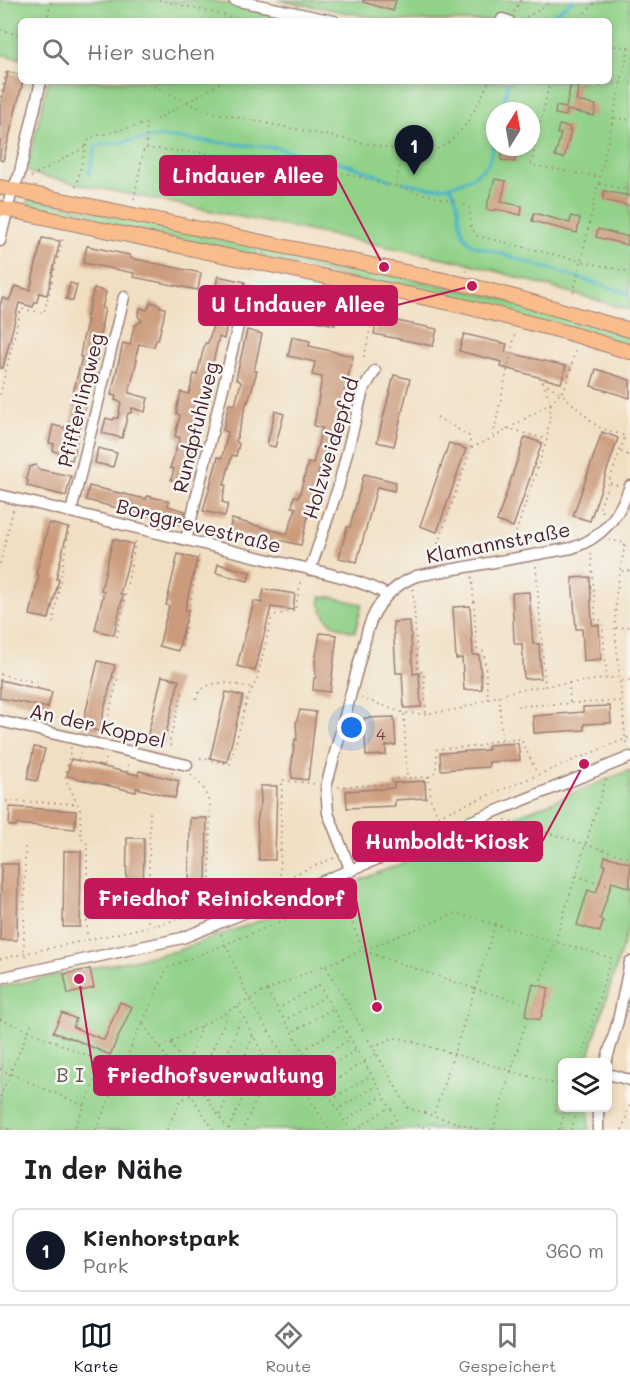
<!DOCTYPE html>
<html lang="de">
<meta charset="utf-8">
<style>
body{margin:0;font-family:Mali,sans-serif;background:#f2f2f2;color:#202124}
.controls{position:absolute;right:18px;bottom:18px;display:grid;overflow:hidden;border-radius:9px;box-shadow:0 3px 9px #0003}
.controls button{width:54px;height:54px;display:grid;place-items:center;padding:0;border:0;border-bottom:2px solid #e0e0e0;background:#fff;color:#202124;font:30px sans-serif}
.compass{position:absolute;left:486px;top:102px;width:54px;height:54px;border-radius:50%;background:#fff;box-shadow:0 3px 9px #0003;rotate:11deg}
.you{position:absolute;left:352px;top:728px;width:21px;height:21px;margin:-15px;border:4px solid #fff;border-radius:50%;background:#1a73e8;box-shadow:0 0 0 9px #1a73e833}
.badge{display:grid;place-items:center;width:39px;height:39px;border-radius:50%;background:#111827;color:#fff;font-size:20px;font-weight:700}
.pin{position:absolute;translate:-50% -50px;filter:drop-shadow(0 2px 3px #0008)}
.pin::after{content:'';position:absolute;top:32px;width:21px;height:18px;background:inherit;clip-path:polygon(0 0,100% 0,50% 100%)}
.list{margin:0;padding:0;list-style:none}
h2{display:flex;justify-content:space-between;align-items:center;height:78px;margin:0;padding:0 24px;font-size:26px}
h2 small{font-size:20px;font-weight:400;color:#757577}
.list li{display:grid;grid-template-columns:39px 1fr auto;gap:18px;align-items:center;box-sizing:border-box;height:84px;margin:0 12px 12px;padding:0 12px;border:2px solid #e0e0e0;border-radius:9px}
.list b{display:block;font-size:22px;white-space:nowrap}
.list p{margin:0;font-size:20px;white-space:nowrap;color:#757577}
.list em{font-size:20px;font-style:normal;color:#757577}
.icon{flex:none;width:33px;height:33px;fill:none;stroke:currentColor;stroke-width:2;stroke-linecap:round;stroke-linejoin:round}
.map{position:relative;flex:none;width:630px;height:1130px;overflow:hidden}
.search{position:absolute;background:#fff;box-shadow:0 3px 9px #0003;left:18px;right:18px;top:18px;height:66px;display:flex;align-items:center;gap:15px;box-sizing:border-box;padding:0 21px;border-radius:9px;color:#757577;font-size:22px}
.sheet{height:174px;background:#fff}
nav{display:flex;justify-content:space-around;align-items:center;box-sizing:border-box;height:84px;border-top:2px solid #e0e0e0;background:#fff;font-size:16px;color:#757577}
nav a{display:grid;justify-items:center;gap:3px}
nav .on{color:#111827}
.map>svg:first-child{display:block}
</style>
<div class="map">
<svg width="630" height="1130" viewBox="0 0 630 1130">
<rect width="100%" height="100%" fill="#f6f6f2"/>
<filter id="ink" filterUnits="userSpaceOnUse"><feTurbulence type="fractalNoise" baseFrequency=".0167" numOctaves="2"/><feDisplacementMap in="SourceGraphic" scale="12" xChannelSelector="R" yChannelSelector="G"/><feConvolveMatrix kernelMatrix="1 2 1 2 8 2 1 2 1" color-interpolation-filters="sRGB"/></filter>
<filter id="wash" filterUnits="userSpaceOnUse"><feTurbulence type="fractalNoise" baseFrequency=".008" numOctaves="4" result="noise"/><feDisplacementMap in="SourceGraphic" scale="24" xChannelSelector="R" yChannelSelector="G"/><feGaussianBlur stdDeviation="1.35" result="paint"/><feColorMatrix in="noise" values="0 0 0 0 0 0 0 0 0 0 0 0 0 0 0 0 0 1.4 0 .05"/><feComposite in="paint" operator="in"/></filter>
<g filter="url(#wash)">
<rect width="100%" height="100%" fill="#f1dfc2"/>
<g fill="#91d188" stroke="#6e785a" stroke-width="1.5" fill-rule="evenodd">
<path d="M0 0H209L307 21H21V59L0 54Z"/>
<path d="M278 0H630V310L468 263 93 187 33 174 27 170 48 81H609V21H393ZM495 111H531V147H495Z"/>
<path d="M29 198 258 246 256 256 27 208Z"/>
<path d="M262 247 495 297 630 335V346L260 257Z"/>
<path d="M320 597H331L362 604 355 632C334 627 321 621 320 597Z"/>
<path d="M630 770V921L587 1062H562V1108H589V1130H566L567 1126 565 1130H0V987L176 951 267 918Z"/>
</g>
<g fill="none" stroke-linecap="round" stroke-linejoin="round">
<g stroke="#4ab4c8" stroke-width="3">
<path d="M545 21 573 0"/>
<path d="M502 111 508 81"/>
<path d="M89 175 95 149 99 145 160 137 277 148 346 164 391 180"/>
<path d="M403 182 432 188 450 186 471 178 488 165 495 138"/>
<path d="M450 186C464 204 453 231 473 245L630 294"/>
</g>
</g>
<g id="blocks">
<g fill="#cc9b7c">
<path d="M363 0H396L393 11 363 2Z"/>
<path d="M8 72 21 75 23 81 3 161 0 160V108Z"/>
<path d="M571 83 579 84 576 101 596 105 594 116 567 110 566 116 555 114 556 106 566 108Z"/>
<path d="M559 125 570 127 569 131H571L564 158 555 156 561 134H557Z"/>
<path d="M503 147H518L515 162 501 160Z"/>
<path d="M495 179 506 181 501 202 522 206 521 215 496 209 495 211 486 209Z"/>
<path d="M604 191 630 196V206L603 200Z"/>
<path d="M534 213 570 223 571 216 580 218 577 233 532 221Z"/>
<path d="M598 229 629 237 627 245 596 237Z"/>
<path d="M42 238 60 241 47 295 39 293 37 302H35L33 307 19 303 3 368H0V306L2 298 9 300 15 286 30 290Z"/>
<path d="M87 246 130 255V258L201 273 198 290 133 277 134 273 83 263Z"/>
<path d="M218 276 245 282 244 285 295 295V298L338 307 335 325 290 316 291 313 247 304 248 300 214 293Z"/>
<path d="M70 283 77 285 73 301 66 299Z"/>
<path d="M94 288 106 292 102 308 105 309 101 327H102L98 345 99 346 96 364 72 460 59 457 60 453 53 451 54 444 49 443 53 425 64 428 65 426 69 427 70 423 76 395 73 394 82 357H80L83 338 88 320H86Z"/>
<path d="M151 302 160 305V307L165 308 164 316 158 340H156L154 347 139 344 135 359 137 360 129 393 148 398 145 412 132 408 131 413H128L122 438 102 433 106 418 113 420 114 418H118L121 402 115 400 116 396 111 395 123 343 130 345 134 326 142 321 138 316 140 308 147 310Z"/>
<path d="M377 317 437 329 433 346 374 334Z"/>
<path d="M214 322 227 325 224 339 219 337 185 483 171 480 174 469 170 468 180 438 175 436 180 415 177 414V406L181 392 189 394 194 374 197 375 205 343H208Z"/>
<path d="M247 330 262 334 254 371H257L248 402 247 401 236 441 239 444 236 456 232 455 224 485H226L222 502 228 504 225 516 203 511 218 457 222 458 228 432 223 430 229 404 235 405 241 382 236 379Z"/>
<path d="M464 334 507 344 505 352 566 366 561 383 501 367 502 362 459 351Z"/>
<path d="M292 337 310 341 309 346 353 356 328 460 322 459 301 545 274 539 270 542 229 532 232 519 287 534 296 508 292 507 294 496 299 497 308 463 313 464 322 428 314 426 322 377 312 375 315 362 288 356Z"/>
<path d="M596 369 630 380V398L591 386Z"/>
<path d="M394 375 410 379 394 446 377 442Z"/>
<path d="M275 411 284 414 275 447 267 445Z"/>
<path d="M602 432 618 438 590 521 573 516Z"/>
<path d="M525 437 542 443 513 527 497 521Z"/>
<path d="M449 443 466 449 437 532 420 526Z"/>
<path d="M98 448 117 453 113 467 95 463Z"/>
<path d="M36 465 38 469 71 476 66 496 27 486 28 480 26 479 29 467Z"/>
<path d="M364 474 396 482 394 491 377 487 357 562 339 558 347 527H350Z"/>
<path d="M89 486 146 499 147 496 169 501 168 506 185 511 183 521H181L180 524 86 500Z"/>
<path d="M49 523 68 528 56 579H59L49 619 30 615 39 575 36 574Z"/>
<path d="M113 539 133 544 120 594 123 595 114 635 95 630 104 591 101 590Z"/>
<path d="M178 554 197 559 185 610 188 611 178 651 159 646 169 606 166 605Z"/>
<path d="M218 564 250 572 248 581 216 573Z"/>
<path d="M590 577 592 625H599L601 659 584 661 582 629H576L572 578Z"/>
<path d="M264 589 295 594 293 610 271 607 255 671 237 666 254 601 261 603Z"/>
<path d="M529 592 533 644H539L541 678 524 679 522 644H515L514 641 512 593Z"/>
<path d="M470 606 473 655H479L482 689 464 690 462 658 456 659 453 607Z"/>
<path d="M410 621 413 674 419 673 421 707 404 708 402 673H396L393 622Z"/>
<path d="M320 633 337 635 330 692 313 690 314 678H316L315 662Z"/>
<path d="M98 661 115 665 99 731 82 727Z"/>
<path d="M162 676 179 680 163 746 146 742Z"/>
<path d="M0 680 52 692 48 708 0 698Z"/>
<path d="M226 692 243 696 227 762 210 758Z"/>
<path d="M610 706 611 723 584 724V730L534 733 533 716 583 712V707Z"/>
<path d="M300 710 316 712 308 780 292 778 291 769 295 739 297 740 296 723Z"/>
<path d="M394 717 396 745 386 746V755L366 756 364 718Z"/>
<path d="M518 743 520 760 489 762V767L441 770 440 753 488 750V745Z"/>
<path d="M34 747 45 749 37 781 27 779Z"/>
<path d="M71 759 138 775 139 771 179 781 175 798 137 788 136 792 67 776Z"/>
<path d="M425 781 426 798 395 800V806L347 808 346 791 394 788V783Z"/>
<path d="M260 786H277L275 860H259L257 821 261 801Z"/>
<path d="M10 807 76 811 75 829 17 824V826H9Z"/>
<path d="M190 818H207L206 894H189Z"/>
<path d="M127 838H144L143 914H126Z"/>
<path d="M64 851H81L80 927H63Z"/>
<path d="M605 856 630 863V888L612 882 600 919 603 921 600 932 577 925 588 890 596 893 605 865 603 864Z"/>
<path d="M1 864H18L17 940H0Z"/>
<path d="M90 969 94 988 68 994 64 974Z"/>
<path d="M533 984 549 988 540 1020 525 1016Z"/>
<path d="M120 1002 132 1007 110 1055 69 1037 68 1038 53 1032 62 1013 76 1019 73 1027 104 1040Z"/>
</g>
</g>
</g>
<g filter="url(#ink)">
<use href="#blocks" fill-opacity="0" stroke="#9e7f76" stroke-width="1.5"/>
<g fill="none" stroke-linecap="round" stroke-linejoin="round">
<g stroke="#9e7f76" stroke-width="13">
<g id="minor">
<path d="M234 0 334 21"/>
<path d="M502 19 509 21"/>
<path d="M0 241 12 190 19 176 41 81"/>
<path d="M0 495C90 516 180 538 270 560 302 568 361 578 387 595"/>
<path d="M71 512 124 297"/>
<path d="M186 540 239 322"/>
<path d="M310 570 338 488 363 390 375 371"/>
<path d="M0 721 187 765"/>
<path d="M351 871 328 813 326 787 368 629C376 604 392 586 416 576L572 548C603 538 619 516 630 486"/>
<path d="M0 978 182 938 630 757"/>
<path d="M606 1062 618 1021 630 962"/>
<path d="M608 1074 630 1080"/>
<path d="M598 1130V1108"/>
</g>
</g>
<g stroke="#9e7f76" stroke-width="16">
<g id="major">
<path d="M0 187 472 286 515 297 630 330"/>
<path d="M0 208 459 305 569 333 630 352"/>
</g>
</g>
<g stroke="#9e7f76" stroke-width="1.5" stroke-dasharray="1.5 4.5" stroke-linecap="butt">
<path d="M159 0 250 21"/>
<path d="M514 12 521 0"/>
<path d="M521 20 541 9 550 0"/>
<path d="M46 21 52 0"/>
<path d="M576 21 598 0"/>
<path d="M0 30 21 35"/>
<path d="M609 46 629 47"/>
<path d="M629 47 581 261 630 272"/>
<path d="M143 81 201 109 216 113 418 154C459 149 473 114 489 81"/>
<path d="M550 81 531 165 599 177"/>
<path d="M0 97 7 69"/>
<path d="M614 118 630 120"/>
<path d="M147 130V124"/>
<path d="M31 177 85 147"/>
<path d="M599 184 630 190"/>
<path d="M396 186 402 152"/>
<path d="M76 187 87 142 92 137 152 122 214 87 221 81"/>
<path d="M134 199 144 148 297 161 463 204 470 209 471 228 478 236 581 261 573 295"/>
<path d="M466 272 468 265"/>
<path d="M575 351 567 383 561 393 598 427 625 436 599 510 605 513"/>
<path d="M364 357 376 303"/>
<path d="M0 395 21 309 44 313 63 237"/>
<path d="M437 417 469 436 471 448"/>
<path d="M507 428 546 439"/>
<path d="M493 436 515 334"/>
<path d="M621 452 630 456"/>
<path d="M610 483 619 486"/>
<path d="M609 540 625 543 616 595 615 628 626 746"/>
<path d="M591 553 596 621 602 620 607 678"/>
<path d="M432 561 471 448 493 438 551 403 561 393 543 382 551 403 547 439 511 547"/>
<path d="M0 564 13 510"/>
<path d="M536 566 545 686 569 683 570 704"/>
<path d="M622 571H630"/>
<path d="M472 577 477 649 484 652 488 699"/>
<path d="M413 589 418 670 424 673 426 713"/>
<path d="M269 616 295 611 301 579"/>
<path d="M53 623 70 524"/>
<path d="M616 628 630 627"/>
<path d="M117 637 136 539"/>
<path d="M182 646 199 555"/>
<path d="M0 674 38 683 37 689"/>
<path d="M622 681 630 680"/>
<path d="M569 683 621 677"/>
<path d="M499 696 502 740"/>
<path d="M361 698 404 713 426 714 459 709 513 691 545 686"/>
<path d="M196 699C205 675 234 684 253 688"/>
<path d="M517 706 621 701"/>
<path d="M404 714 407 778 429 777 431 800 436 812"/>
<path d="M104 733 118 678 112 677"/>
<path d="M171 746 169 743 182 693 177 692"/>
<path d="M71 747 65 778 80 809 81 838 87 844V936"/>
<path d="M200 758 230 764 247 700 257 679 272 616"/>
<path d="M78 760 80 752"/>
<path d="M104 766 106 759"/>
<path d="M127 772 129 761"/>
<path d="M153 774 154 768"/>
<path d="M191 775 203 787 210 805V904"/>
<path d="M429 777 436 771 437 749 482 746 485 742 521 739 536 771"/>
<path d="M171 779 172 772"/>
<path d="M338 787 388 784 395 779 406 778"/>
<path d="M6 801 77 804"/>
<path d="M505 820 630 858"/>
<path d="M25 847 24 950 26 960"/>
<path d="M355 850 630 737"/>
<path d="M280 875 282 780 314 784"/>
<path d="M576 876 616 887"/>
<path d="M148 922 150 811"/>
<path d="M495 925 475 989 521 1002"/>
<path d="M221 934 249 999 329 1130"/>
<path d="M0 959 165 923 211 909 334 858"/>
<path d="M326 965 456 913 611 958 580 1062"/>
<path d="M541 980 555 942 606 779"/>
<path d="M267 991 350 1130"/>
<path d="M282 1006 319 985 397 1119 379 1130"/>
<path d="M238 1007 270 1068 243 1130"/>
<path d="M288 1018 325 997"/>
<path d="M0 1019 103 1062 74 1130"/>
<path d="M143 1022 167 968 341 897 364 951 475 989 434 1114"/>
<path d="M294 1031 332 1009"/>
<path d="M171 1043 197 1085 229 1130"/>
<path d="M373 1046 393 1038H400L562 1086"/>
<path d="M308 1047 342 1026"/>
<path d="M160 1048 214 1130"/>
<path d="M316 1061 350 1039"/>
<path d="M187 1067 201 1026"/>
<path d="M0 1069 84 1106"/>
<path d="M323 1070 356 1050"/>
<path d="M329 1084 376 1054"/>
<path d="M0 1097 33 1020"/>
<path d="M336 1097 371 1075"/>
<path d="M209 1100 242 1016"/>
<path d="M341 1107 377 1086"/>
<path d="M220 1115 253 1036"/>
<path d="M348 1119 383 1096"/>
<path d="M417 1125 434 1130"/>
<path d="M2 1127 10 1130"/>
<path d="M229 1129 262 1053"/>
<path d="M96 1130 142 1022 160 1048 267 990 325 965 408 1108 481 1130"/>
<path d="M167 1130 180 1101 191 1095 197 1085 229 1011"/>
<path d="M355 1130 390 1107"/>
<path d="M493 1130 526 1022"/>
<path d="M559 1130 566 1108"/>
<path d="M571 1130 578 1108"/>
<path d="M622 1130 630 1104"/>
</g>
<use href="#minor" stroke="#fff" stroke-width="10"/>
<use href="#major" stroke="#f9bc8a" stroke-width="14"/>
<path stroke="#9e7f76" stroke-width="1.5" stroke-dasharray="1.5 4.5" stroke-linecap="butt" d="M146 143 147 130"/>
</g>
</g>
<g text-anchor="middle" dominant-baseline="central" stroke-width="5" stroke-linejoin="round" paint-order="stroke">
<g font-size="16" fill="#6a3e3f">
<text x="381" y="733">4</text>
</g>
<g font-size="20" fill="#4a1f2b" stroke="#f6f6f2">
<text transform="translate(80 400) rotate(-76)">Pfifferlingweg</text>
<text transform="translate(195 427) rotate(-76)">Rundpfuhlweg</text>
<text transform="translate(330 448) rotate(-73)">Holzweidepfad</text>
<text transform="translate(199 525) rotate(14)">Borggrevestraße</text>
<text transform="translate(498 542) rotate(-11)">Klamannstraße</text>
<text transform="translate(98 725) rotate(13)">An der Koppel</text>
</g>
<g font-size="20" fill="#5f5447" stroke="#f6f6f2">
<text x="70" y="1074">B I</text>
</g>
</g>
<path fill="none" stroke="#c2185b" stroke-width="2" d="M384 267L336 176M472 286L397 305M584 764L542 842M377 1007L356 899M79 979L94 1076"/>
<g fill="#c2185b" stroke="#f6f6f2" stroke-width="2">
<circle cx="384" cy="267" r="6"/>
<circle cx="472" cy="286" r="6"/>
<circle cx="584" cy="764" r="6"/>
<circle cx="377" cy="1007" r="6"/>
<circle cx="79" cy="979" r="6"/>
</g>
<g fill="#c2185b" stroke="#c2185b" stroke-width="2">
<rect x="160" y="156" width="176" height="39" rx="6"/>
<rect x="199" y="286" width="198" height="39" rx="6"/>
<rect x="353" y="822" width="189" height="39" rx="6"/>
<rect x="85" y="879" width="271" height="39" rx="6"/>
<rect x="94" y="1056" width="241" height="39" rx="6"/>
</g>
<g font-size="21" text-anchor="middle" font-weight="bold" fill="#fff">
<text x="248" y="183">Lindauer Allee</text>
<text x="298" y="312">U Lindauer Allee</text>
<text x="447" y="849">Humboldt-Kiosk</text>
<text x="221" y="906">Friedhof Reinickendorf</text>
<text x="215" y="1083">Friedhofsverwaltung</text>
</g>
</svg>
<div class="controls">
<button><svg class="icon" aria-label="layers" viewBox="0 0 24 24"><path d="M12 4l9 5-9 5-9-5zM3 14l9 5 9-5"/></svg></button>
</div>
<svg class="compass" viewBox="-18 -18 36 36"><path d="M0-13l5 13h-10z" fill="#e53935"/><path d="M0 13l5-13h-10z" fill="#757577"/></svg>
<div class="you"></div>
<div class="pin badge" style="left:414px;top:175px">1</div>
<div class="search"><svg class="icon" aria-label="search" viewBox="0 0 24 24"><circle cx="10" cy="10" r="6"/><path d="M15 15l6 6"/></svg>Hier suchen</div>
</div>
<section class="sheet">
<h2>In der Nähe<small></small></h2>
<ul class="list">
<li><span class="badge">1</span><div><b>Kienhorstpark</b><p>Park</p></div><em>360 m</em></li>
</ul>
</section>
<nav>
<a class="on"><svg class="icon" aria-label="map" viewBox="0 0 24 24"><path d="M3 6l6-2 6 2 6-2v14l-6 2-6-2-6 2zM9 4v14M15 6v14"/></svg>Karte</a>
<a><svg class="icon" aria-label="directions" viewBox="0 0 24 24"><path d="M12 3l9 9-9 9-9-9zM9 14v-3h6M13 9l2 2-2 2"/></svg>Route</a>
<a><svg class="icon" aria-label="saved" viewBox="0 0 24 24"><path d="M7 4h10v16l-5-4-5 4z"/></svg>Gespeichert</a>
</nav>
